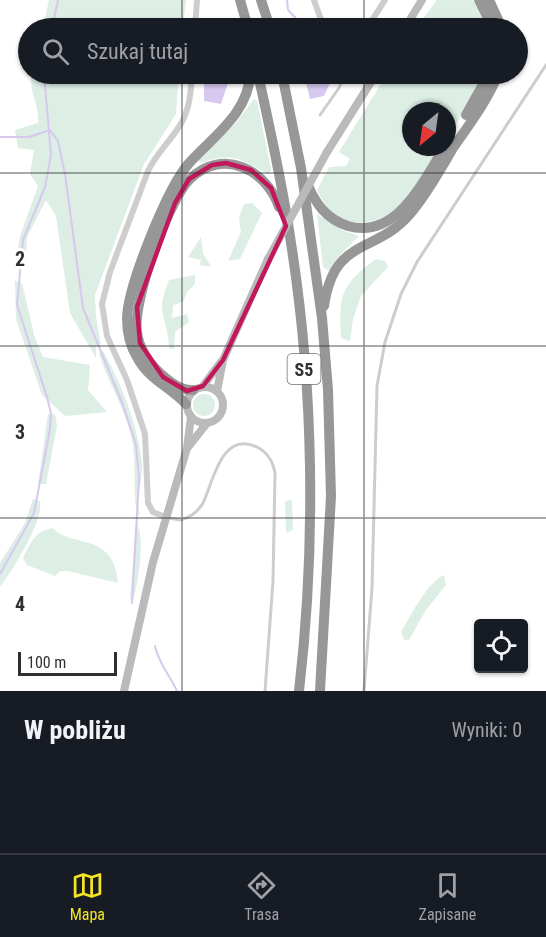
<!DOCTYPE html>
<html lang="pl">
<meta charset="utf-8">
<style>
body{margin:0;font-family:"Roboto Condensed",sans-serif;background:#20242c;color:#f1f3f6}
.controls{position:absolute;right:18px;bottom:18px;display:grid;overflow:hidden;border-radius:6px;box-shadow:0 2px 4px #0004}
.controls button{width:54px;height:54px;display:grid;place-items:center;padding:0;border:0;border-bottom:2px solid #363941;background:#171b24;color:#f1f3f6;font:30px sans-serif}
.compass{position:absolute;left:402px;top:102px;width:54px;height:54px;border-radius:50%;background:#171b24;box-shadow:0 2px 4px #0004;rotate:209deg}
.scale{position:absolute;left:18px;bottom:15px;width:99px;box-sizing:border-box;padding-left:6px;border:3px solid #303030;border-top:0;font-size:16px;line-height:21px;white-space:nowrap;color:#303030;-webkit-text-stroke:4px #fff;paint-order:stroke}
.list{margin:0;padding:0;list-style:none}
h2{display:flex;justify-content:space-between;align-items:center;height:78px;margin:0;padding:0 24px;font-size:26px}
h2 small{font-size:20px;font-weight:400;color:#9ea1a6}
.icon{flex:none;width:33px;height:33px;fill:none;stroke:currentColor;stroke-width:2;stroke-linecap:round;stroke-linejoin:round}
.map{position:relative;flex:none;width:546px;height:691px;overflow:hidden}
.search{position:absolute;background:#171b24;box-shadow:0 2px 4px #0004;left:18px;right:18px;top:18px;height:66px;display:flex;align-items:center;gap:15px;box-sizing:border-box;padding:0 21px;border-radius:33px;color:#9ea1a6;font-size:22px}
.sheet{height:162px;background:#171b24}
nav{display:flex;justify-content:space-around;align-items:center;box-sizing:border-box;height:84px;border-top:2px solid #363941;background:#171b24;font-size:16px;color:#9ea1a6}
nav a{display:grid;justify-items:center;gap:3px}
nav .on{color:#f3e426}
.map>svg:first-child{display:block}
</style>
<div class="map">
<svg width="546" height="691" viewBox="0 0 546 691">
<rect width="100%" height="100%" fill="#fff"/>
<g fill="#ddeee5">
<path d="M49 0H186L183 28H43Z"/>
<path d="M437 0H473L488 28H416Z"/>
<path d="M32 74H179L176 114 144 164 95 295 96 317 101 344 96 346V358L70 313 56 216 46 200 27 237 26 263 23 266 16 261 20 236 38 186 30 174 34 150 18 148 15 130 38 123C40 105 28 92 32 74Z"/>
<path d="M387 74H484L469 104 447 137V111H411V147H440C419 178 399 227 354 222 335 220 325 206 317 190L329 167 346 166 350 159 339 152Z"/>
<path d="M254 99 257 101 271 169 269 175C242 160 235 151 201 163L197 160 235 124Z"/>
<path d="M252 203 262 213 240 259 228 261 241 232 239 218 244 204Z"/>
<path d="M317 214 341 230 359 236 338 257 329 271 323 267Z"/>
<path d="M201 237 203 253 211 267 200 265 201 260 188 257Z"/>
<path d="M376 259 385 261 388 267 361 296 353 319 350 341 341 338C339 294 340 286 376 259Z"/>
<path d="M195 275V284L187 292 183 302 173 305 172 318 187 314 189 322 175 332 174 349H169C169 334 164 323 162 309 161 300 166 288 169 280Z"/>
<path d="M15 281 22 283 34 335 43 357 90 365 88 390 107 412 65 416 42 395 16 319Z"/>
<path d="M103 351C122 385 138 426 142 464 143 482 135 496 140 514L137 515C133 492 136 469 133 445 128 413 109 385 99 354Z"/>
<circle cx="204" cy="405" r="11"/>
<path d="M48 414H55L57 426 46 484H38Z"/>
<path d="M33 499 40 501C44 521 12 571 0 587V563L25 523Z"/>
<path d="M292 500 293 530 286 533 285 501Z"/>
<path d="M136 522C146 537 138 583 133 601L130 598Z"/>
<path d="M53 528C69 548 115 531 118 583L68 571H60L55 576 27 565 23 558C31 542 35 531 53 528Z"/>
<path d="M444 575 446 585 426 610 409 640H404L401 632C412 614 425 585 444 575Z"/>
</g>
<g fill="#d7c8ef">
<path d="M204 74H231L221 104 204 101Z"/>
<path d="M304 74H334L324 96 310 99Z"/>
</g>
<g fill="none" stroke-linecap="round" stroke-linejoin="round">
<g stroke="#d7c8ef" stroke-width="2">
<path d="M287 0 288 10 305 28"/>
<path d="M52 28 58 0"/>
<path d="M0 137H29L50 130 58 141 65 174 83 308 123 405 136 445 139 478 132 603"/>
<path d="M0 574 34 513 50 429 51 413 47 397 17 305 23 240 45 187 51 155 44 74"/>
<path d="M155 646C158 662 170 676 177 691"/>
</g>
<g stroke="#cdcdcd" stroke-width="3">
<path d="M320 115 339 88 345 74"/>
<path d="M168 518 181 520C191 517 198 512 203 503 213 483 221 430 257 447 267 452 273 462 275 473L273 581 265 691"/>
<path d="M364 691 372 588 377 386 385 342 401 294 417 262 546 65"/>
</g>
<g stroke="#cdcdcd" stroke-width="6">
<path d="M314 0 324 28"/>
<path d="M195 28 197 0"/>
<path d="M367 28 385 0"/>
<path d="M165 517 153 512 148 503 145 434 127 380 107 336 102 304 110 272 148 171C157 152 173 139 183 120 190 106 191 89 192 74"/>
</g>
<g stroke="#bababa" stroke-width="8">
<path d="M405 28 422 0"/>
<path d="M327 152 376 74"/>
<path d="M203 386 221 362"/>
<circle cx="205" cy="405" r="18"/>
<path d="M217 391 223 360 268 259"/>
<path d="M189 446 207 423"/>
<path d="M124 691 153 562 187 448 191 417"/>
</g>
<g stroke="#979797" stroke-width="10">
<path d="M240 0 248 28"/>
<path d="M261 0 270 28"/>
<path d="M479 0 493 28"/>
<path d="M489 0 502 28"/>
<path d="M258 74C270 129 283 186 291 243 314 389 316 545 299 691"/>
<path d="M282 74 301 168 322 318 328 390 331 496 320 691"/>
<path d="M466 115 489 74"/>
<path d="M307 183C315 203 326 219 348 226 397 240 423 181 445 147"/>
<path d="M324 306C334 236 375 255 410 214 427 194 440 170 453 148 469 125 488 100 498 74"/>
<path d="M193 390C181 391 170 382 161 374 149 363 139 348 137 332 132 302 169 199 190 179 223 147 267 170 279 207"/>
<path d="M186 404C170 387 148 379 137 357 130 346 127 331 127 318 128 285 168 186 190 162 214 136 249 112 250 74"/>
</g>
<path stroke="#bababa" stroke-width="8" d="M268 259 327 152"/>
</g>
<path fill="none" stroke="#c2185b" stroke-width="4.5" stroke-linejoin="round" d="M226 163 251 170 271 188 286 226 223 360 203 386 187 391 163 377 140 343 137 307 175 203 189 179 212 165Z"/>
<path fill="none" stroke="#303030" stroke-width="1.5" stroke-opacity="0.55" d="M182 0V28M364 0V28M182 74V691M364 74V691M0 173H546M0 346H546M0 518H546"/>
<g text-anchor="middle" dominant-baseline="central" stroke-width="6" stroke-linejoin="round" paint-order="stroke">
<rect fill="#fff" stroke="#6e6e6e" stroke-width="1.5" x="287.5" y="354" width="33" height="30" rx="4.5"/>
<g font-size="18" font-weight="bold" fill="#303030">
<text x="304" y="369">S5</text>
</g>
</g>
<g font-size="20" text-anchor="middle" font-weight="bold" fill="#303030" stroke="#fff" stroke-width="6" stroke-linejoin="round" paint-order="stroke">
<text x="20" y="266">2</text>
<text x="20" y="439">3</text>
<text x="20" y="611">4</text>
</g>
</svg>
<div class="controls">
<button><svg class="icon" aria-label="locate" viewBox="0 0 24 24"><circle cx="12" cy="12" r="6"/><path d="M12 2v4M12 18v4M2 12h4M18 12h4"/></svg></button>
</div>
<svg class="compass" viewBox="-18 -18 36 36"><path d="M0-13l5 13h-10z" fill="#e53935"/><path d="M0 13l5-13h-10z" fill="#9ea1a6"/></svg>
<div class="scale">100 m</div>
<div class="search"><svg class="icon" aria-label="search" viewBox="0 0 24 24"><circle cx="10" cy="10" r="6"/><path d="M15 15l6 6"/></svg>Szukaj tutaj</div>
</div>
<section class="sheet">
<h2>W pobliżu<small>Wyniki: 0</small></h2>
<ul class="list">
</ul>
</section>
<nav>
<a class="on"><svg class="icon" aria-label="map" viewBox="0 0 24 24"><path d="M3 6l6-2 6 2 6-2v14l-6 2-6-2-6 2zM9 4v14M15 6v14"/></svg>Mapa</a>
<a><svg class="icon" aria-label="directions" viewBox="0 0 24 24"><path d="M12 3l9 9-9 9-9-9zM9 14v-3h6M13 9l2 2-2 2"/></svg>Trasa</a>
<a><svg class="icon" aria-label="saved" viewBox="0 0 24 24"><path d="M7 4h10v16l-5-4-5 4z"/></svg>Zapisane</a>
</nav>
